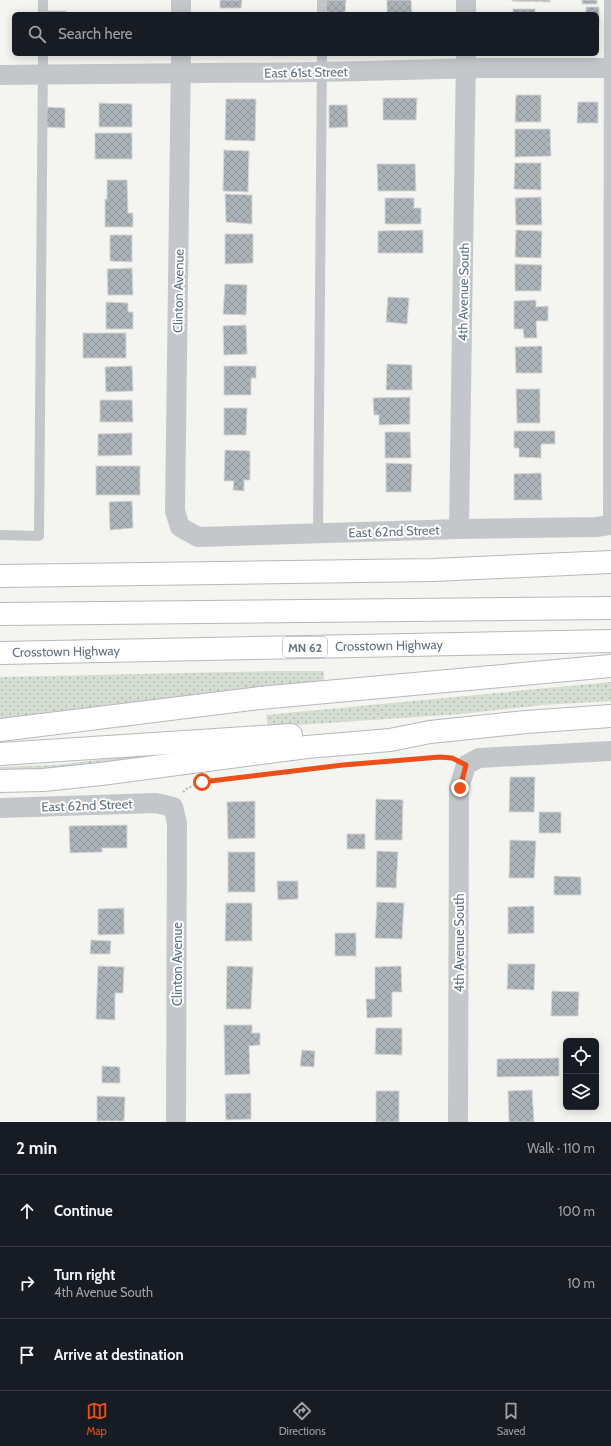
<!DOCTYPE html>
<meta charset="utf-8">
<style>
body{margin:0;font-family:Cabin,sans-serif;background:#242831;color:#f1f3f6}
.controls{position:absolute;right:12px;bottom:12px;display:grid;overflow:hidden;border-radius:6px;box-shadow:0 2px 10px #0003}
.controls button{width:36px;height:36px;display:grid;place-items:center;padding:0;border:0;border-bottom:1px solid #363941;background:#171b24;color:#f1f3f6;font:20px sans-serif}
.stop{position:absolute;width:12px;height:12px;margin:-9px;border:3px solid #ec4f18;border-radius:50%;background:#fff}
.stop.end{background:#ec4f18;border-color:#fff;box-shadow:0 1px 4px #0008}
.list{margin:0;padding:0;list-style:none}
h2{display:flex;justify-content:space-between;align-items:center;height:52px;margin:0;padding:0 16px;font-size:17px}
h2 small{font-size:13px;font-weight:400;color:#9ea1a6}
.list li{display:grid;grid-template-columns:26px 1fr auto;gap:12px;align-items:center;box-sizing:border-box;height:72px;padding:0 16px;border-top:1px solid #363941}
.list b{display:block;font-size:15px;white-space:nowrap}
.list p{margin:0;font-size:13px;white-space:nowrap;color:#9ea1a6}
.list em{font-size:13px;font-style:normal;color:#9ea1a6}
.icon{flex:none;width:22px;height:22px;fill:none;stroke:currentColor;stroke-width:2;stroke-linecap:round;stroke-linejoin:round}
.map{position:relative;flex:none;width:611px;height:1122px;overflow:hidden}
.search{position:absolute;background:#171b24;box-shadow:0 2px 10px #0003;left:12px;right:12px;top:12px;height:44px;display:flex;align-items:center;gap:10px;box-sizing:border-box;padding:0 14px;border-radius:6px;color:#9ea1a6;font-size:15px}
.sheet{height:268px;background:#171b24}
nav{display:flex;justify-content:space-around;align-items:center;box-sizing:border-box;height:56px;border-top:1px solid #363941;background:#171b24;font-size:11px;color:#9ea1a6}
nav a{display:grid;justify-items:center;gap:2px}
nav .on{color:#ec4f18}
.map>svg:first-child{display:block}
</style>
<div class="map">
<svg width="611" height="1122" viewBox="0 0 611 1122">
<defs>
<pattern id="grass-dots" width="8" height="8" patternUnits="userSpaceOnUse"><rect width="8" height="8" fill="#d5dcd1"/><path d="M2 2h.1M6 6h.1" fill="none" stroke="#b0b7af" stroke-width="1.8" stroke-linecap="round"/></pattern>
<pattern id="building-cross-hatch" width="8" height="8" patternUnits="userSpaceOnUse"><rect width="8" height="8" fill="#acb3b9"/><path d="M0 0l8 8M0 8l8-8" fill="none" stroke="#8f969c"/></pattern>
</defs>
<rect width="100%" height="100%" fill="#f4f5f0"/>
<g fill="url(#grass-dots)">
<path d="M279 671H324V681L0 719V677Z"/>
<path d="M611 682V701L543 705 461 714 268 727 266 715Z"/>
<path d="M164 752V758L0 773V767L56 765Z"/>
</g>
<g fill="url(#building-cross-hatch)" stroke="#d5d6d3">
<path d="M220 0H242L241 8H220Z"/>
<path d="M325 0H346L345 13 324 12Z"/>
<path d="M387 0H411L412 14H387Z"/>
<path d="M512 0H550V2L512 1Z"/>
<rect x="582" y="0" width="15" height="4"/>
<path d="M586 7H599V26H597V14H586Z"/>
<rect x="513" y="9" width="22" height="5"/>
<rect x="46" y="11" width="20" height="3"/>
<path d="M516 95H541V122H515Z"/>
<path d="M383 98H417L416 120H383Z"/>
<path d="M226 99H256L255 141 225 140Z"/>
<path d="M578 102H598V123H577Z"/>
<path d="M99 103 132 104V127H99Z"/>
<path d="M329 105H347L348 127 329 128Z"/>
<path d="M47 107 65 108V128L46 127Z"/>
<path d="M515 129H550L551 156 515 157Z"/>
<rect x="95" y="133" width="37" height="26"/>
<path d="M224 150 249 151 248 192 223 191Z"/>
<path d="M515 163H541V190L514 189Z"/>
<path d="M377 164H415L416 191H378Z"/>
<path d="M107 180H127L128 213H133V227H105V199H107Z"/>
<path d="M225 194 252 195V224L226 222Z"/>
<path d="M541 197 542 225H516L515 198Z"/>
<path d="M385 198H414V208H421V224H385Z"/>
<path d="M423 230V253H378V231Z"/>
<path d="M516 230 542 231 541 258 515 257Z"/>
<path d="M225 234H253V263L225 264Z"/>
<path d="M110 235H132V262L110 261Z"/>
<path d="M515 264 542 265 541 291H515Z"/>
<path d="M132 268 133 295H108L107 269Z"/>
<path d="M225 284 247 285 246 315 223 314Z"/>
<path d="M388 297 409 298 407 324 386 322Z"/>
<path d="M536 300V307L548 306V321H536L537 338H524L523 329H514V301Z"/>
<path d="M106 302 128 303V312H133V329H106Z"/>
<path d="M246 325 247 354 224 355 223 326Z"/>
<rect x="83" y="333" width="43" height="25"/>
<path d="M542 346V373H516L515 347Z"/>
<path d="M387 364 412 365V390H386Z"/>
<path d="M132 366 133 391 106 392 105 367Z"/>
<path d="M224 366H256V378H251V395H224Z"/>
<path d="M516 389H540V423H517Z"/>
<path d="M410 397V424L379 425V415H374L373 398Z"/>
<path d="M100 400H132L133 422H100Z"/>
<path d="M224 408H247L246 435H224Z"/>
<path d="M514 431H555V444H541V458L519 457V448H514Z"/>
<path d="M385 432H410L411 458H385Z"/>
<path d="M132 433V455L98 456V434Z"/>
<path d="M225 450 250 451V480H244V491L233 490 234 481H224Z"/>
<path d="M386 463 412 464 411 492H386Z"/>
<rect x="96" y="466" width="44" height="29"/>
<path d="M541 473 542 500H514V474Z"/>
<path d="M132 501 133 528 110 530 109 502Z"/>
<path d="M510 777H535L534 812H509Z"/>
<path d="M376 799 403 800 402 840H375Z"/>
<path d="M255 801V838L228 839 227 802Z"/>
<rect x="539" y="812" width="22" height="21"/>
<path d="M127 825V848H102V852L70 853 69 826Z"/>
<rect x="347" y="834" width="18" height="15"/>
<path d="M510 840 536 841 534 878H509Z"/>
<path d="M377 851 398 852 396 888 376 887Z"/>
<rect x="228" y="852" width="27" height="40"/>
<path d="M554 876 581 877V895H554Z"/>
<path d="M277 881H298V899L278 900Z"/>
<path d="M377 902 404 903 402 939 375 938Z"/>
<path d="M226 903H252V941H225Z"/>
<path d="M534 906V933L508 934V907Z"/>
<path d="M124 908V934L98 935V909Z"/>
<rect x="335" y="933" width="21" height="23"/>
<path d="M91 940 111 941 110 954H90Z"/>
<path d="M508 964H535L534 990 507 989Z"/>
<path d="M98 966 124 967 123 993H115V1020L96 1019Z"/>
<path d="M227 966 253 967 251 1009H226Z"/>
<path d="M401 966 402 992H392V1017L367 1018 366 999H375V967Z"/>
<path d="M552 991 579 992 578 1016H551Z"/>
<path d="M224 1025H252V1033H260V1045L249 1046 250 1074 225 1075Z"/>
<path d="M376 1028H402V1055L375 1054Z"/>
<path d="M302 1050 315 1051 314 1067 300 1066Z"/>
<path d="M559 1058V1076L497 1077V1059Z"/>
<path d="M102 1066 120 1067V1083H102Z"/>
<path d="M532 1090 534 1122H509L508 1091Z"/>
<rect x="376" y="1091" width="23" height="31"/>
<path d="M251 1093V1119L226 1120 225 1094Z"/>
<path d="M97 1096 125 1097 124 1121H97Z"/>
</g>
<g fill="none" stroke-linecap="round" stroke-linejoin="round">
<g stroke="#b6b9bc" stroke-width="24">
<g id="highway">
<path d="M0 576 433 570 611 562"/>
<path d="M0 614 611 608"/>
<path d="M0 653 611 641"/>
<path d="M0 730 260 698 611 666"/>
<path d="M0 754 291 735"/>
<path d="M0 781 43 780 101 774 307 747 390 740 430 732 526 722 611 716"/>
</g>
</g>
<g stroke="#bdbfc1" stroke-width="2.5" stroke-dasharray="2 2" stroke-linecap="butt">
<path d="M403 759 448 758"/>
<path d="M183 792 188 788 200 783"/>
</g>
<g stroke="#c4c7ca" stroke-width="10">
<path d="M43 14V0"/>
<path d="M322 14V0"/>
<path d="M608 526 609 0"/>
<path d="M318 533 322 54"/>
<path d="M0 535 39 536 43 54"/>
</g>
<g stroke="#c4c7ca" stroke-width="20">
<path d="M181 14V0"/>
<path d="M466 14V0"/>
<path d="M181 54 175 511 180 527 198 537 459 529 596 527 611 525"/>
<path d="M0 75 322 72 482 68H611"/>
<path d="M459 529 466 54"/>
<path d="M0 808 156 803 173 807 177 823 176 1122"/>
<path d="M458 1122 459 788 466 765 479 758 611 751"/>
</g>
<use href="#highway" stroke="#fff" stroke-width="22"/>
</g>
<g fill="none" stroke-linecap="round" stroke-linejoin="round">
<path stroke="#ec4f18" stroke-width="5" d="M202 782 343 765 440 757 452 758 466 765 460 788"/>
</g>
<g text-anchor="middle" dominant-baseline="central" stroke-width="4" stroke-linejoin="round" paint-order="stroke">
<rect fill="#fff" stroke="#919da8" stroke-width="1" x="283" y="637" width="44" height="20" rx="3"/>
<g font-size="12" font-weight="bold" fill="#627383">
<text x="305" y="647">MN 62</text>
</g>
<g font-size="13" fill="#627383" stroke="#fff">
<text transform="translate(306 72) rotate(-1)">East 61st Street</text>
<text transform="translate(178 291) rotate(-89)">Clinton Avenue</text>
<text transform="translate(463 292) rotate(-89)">4th Avenue South</text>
<text transform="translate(394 531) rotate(-2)">East 62nd Street</text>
<text transform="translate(389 645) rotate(-1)">Crosstown Highway</text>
<text transform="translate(66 651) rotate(-1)">Crosstown Highway</text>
<text transform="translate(87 805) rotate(-2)">East 62nd Street</text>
<text transform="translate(459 943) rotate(-90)">4th Avenue South</text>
<text transform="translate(177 964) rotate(-90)">Clinton Avenue</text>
</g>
</g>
</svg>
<div class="controls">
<button><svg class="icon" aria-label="locate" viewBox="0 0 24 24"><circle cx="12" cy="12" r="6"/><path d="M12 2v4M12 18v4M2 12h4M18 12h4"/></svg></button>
<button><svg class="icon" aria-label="layers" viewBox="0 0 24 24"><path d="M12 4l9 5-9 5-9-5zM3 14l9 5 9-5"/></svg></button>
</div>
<div class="stop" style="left:202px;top:782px"></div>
<div class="stop end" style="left:460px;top:788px"></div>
<div class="search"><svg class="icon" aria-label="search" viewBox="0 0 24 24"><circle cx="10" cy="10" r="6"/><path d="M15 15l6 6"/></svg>Search here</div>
</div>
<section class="sheet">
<h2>2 min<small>Walk · 110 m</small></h2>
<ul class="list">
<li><svg class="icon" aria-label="ahead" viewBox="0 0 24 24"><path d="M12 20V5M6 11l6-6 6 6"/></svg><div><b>Continue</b></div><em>100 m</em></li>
<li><svg class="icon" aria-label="right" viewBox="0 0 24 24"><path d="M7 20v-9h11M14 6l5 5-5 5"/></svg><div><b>Turn right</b><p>4th Avenue South</p></div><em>10 m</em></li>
<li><svg class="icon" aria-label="arrive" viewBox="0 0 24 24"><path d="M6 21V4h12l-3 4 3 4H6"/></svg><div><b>Arrive at destination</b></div></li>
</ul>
</section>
<nav>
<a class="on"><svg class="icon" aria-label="map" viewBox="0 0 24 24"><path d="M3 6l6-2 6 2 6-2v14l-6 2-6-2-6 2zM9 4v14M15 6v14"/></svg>Map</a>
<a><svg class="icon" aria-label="directions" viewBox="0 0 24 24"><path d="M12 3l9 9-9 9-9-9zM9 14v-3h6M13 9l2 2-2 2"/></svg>Directions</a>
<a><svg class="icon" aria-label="saved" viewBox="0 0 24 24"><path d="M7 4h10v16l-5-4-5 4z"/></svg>Saved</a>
</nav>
